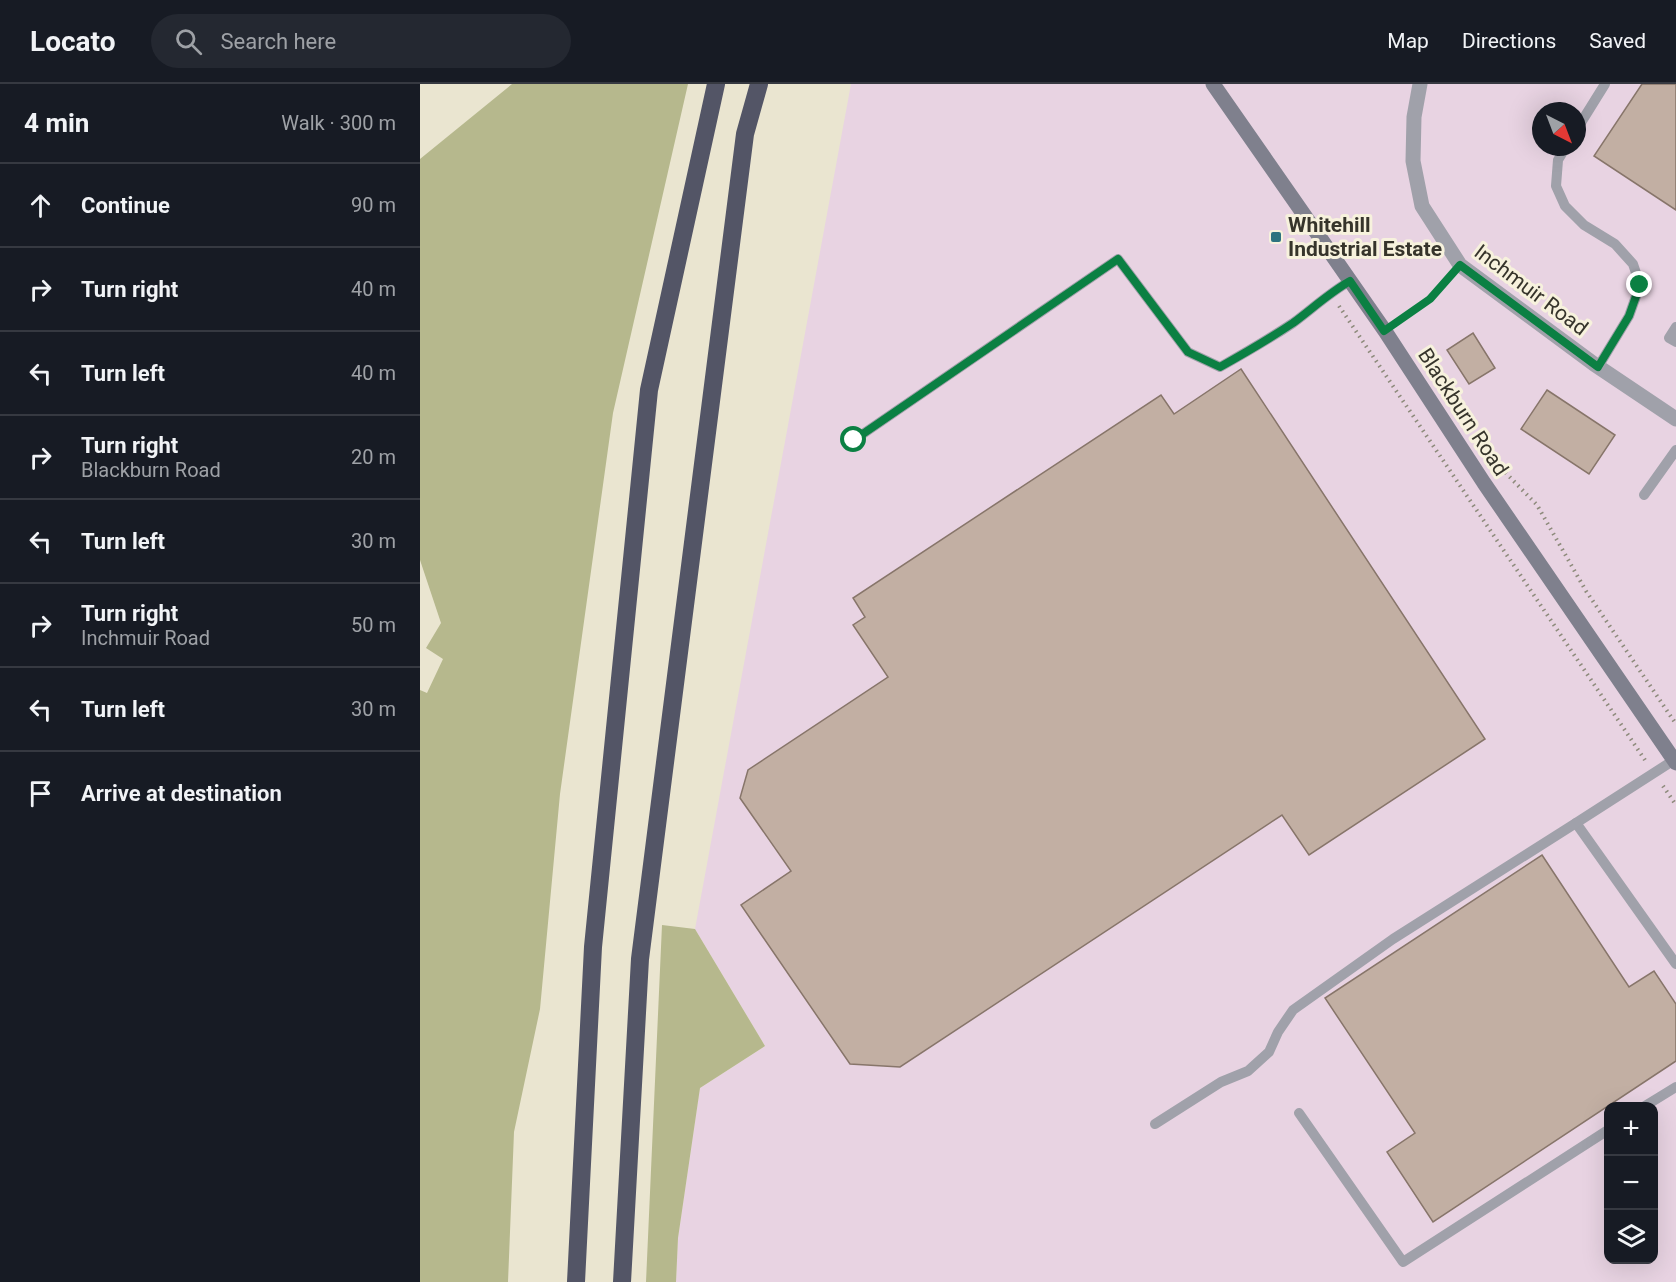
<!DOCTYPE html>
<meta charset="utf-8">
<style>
body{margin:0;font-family:Roboto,sans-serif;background:#242831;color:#f1f3f6}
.controls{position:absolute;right:18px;bottom:18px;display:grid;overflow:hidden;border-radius:12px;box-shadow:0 6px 24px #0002}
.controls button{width:54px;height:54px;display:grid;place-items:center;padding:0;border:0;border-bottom:2px solid #363941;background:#171b24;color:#f1f3f6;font:30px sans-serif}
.compass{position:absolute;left:1112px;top:18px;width:54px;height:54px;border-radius:50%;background:#171b24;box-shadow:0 6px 24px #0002;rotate:138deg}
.stop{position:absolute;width:18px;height:18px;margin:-14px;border:4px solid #0b8043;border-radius:50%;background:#fff}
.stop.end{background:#0b8043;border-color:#fff;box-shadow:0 2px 6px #0008}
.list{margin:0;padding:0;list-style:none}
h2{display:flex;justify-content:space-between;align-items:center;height:78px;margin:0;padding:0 24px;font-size:26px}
h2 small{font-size:20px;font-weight:400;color:#9ea1a6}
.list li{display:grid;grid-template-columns:39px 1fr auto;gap:18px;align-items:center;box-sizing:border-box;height:84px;padding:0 24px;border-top:2px solid #363941}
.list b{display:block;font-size:22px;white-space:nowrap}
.list p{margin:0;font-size:20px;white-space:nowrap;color:#9ea1a6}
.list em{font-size:20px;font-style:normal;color:#9ea1a6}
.icon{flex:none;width:33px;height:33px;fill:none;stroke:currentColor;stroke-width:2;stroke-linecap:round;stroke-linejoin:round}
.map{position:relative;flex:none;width:1256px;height:1198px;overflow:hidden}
header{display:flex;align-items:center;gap:36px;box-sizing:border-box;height:84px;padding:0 30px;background:#171b24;border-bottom:2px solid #363941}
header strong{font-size:28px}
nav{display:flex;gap:33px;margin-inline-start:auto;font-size:21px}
.search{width:420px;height:54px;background:#242831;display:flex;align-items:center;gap:15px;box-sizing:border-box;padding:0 21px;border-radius:33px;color:#9ea1a6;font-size:22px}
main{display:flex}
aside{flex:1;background:#171b24}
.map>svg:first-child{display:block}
</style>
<header>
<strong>Locato</strong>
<div class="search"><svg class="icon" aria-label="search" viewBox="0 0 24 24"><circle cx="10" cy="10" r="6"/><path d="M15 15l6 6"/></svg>Search here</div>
<nav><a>Map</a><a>Directions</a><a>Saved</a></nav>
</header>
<main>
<aside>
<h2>4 min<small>Walk · 300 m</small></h2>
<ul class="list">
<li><svg class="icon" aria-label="ahead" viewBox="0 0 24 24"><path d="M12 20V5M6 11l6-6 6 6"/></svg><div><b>Continue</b></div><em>90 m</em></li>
<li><svg class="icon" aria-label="right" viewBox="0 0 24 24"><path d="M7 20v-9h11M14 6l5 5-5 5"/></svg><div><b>Turn right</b></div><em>40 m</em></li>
<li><svg class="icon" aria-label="left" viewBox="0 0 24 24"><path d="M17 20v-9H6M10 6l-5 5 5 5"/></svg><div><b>Turn left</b></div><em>40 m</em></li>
<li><svg class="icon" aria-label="right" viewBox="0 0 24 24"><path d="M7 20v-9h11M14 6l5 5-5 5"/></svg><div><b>Turn right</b><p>Blackburn Road</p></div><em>20 m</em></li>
<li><svg class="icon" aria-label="left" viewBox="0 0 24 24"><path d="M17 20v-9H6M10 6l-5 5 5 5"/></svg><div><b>Turn left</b></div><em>30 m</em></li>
<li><svg class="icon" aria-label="right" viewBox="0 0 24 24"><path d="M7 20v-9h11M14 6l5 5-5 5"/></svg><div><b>Turn right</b><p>Inchmuir Road</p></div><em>50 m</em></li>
<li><svg class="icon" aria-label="left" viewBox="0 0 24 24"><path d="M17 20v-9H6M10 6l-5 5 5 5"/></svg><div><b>Turn left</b></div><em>30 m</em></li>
<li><svg class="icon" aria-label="arrive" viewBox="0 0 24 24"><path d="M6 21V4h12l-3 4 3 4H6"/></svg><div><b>Arrive at destination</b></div></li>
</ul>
</aside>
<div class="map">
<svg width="1256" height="1198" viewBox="0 0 1256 1198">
<rect width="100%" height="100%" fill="#eae5d0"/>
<path fill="#e8d3e2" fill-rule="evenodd" d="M431 0H1256V1198H256L258 1154 280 1004 345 962 275 845ZM1121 27H1157V63H1121ZM1188 1022H1234V1176H1188Z"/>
<g fill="#b6b88d">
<path d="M92 0H268L193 329 140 710 120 925 94 1048 88 1198H0V606L7 609 23 575 6 564 21 539 0 476V75Z"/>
<path d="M242 841 275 845 345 962 280 1004 258 1154 256 1198H226Z"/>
</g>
<g fill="#c2afa3" stroke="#87756a" stroke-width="1.5">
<path d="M1222 0H1256V126L1174 72Z"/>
<path d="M1053 249 1075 284 1049 300 1027 266Z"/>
<path d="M821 285 1065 655 889 771 862 731 480 983 430 980 321 821 371 787 320 714 328 686 468 593 433 541 445 533 433 514 741 311 754 330Z"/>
<path d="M1127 306 1195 351 1169 390 1101 345Z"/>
<path d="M1122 771 1209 903 1234 887 1256 920V977L1013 1138 967 1068 995 1049 905 914Z"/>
</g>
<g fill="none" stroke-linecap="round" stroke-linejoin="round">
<g stroke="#8d8a7b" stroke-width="4" stroke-dasharray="1.5 4.5" stroke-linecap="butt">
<path d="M919 222 1225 676"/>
<path d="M979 237 1010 215 1028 195"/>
<path d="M1077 380 1117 421 1166 507 1256 640"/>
<path d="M1243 702 1256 721"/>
</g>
<g stroke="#a0a1aa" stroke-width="10">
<path d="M1157 45 1185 0"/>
<path d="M1146 63 1138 76 1136 102 1145 122 1164 141 1195 160 1213 180 1220 201 1209 232 1178 283"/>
<path d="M1256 243 1249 254 1256 258"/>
<path d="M434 356 698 175 768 268 800 283C825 269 849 255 873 239 892 225 909 209 930 197"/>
<path d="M1224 411 1256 366"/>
<path d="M1254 676 1156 739 1256 880"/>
<path d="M1225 1022 1256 1003"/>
<path d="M879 1029 983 1178 1188 1046"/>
<path d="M735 1040 801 998 828 987 849 968 858 948 873 926 973 855 1156 739"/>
</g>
<path stroke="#a0a1aa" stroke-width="15" d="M1000 0 994 33 993 77 1002 122 1040 181 1174 280 1256 335"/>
<path stroke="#7f808d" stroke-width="15" d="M793 0 965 247 1064 399 1256 679"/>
<g stroke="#535566" stroke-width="18">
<path d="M156 1198 173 863 229 306 296 0"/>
<path d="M202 1198 220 875 325 50 339 0"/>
</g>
</g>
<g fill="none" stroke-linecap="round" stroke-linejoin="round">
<path stroke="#0b8043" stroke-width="8" d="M434 356 698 175 768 268 800 283C825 269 849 255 873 239 892 225 909 209 930 197L964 247 1010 215 1040 181 1178 283 1209 232 1220 201"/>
</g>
<rect fill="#2d7380" stroke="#f7f2dd" stroke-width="2" x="850" y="147" width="12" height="12" rx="3"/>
<g text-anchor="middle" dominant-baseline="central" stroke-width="6" stroke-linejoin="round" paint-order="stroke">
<g font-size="21" font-weight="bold" fill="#36342b" stroke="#f7f2dd" text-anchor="start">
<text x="868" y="141">Whitehill<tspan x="868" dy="24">Industrial Estate</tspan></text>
</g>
<g font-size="21" fill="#36342b" stroke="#f7f2dd">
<text transform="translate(1111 206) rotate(37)">Inchmuir Road</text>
<text transform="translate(1043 328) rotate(57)">Blackburn Road</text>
</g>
</g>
</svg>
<div class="controls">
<button>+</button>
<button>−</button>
<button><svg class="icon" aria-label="layers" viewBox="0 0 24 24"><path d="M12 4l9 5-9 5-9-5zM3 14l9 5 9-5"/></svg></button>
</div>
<svg class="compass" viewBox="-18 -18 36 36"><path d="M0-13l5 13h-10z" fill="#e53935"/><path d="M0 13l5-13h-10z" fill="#9ea1a6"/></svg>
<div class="stop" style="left:434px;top:356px"></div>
<div class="stop end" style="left:1220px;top:201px"></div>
</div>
</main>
